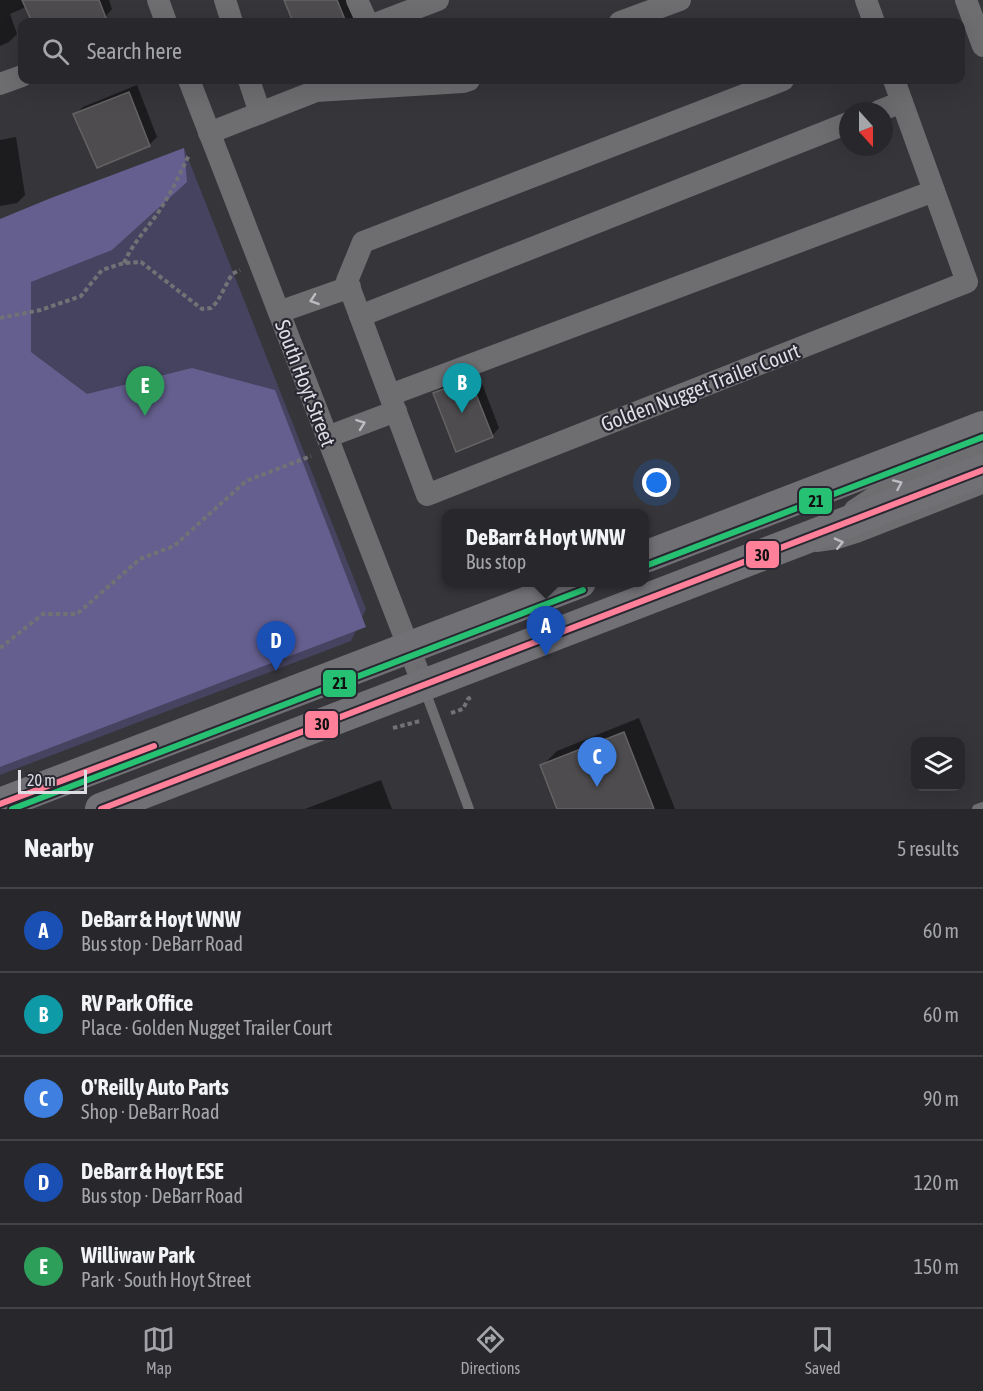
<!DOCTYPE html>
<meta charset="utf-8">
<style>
body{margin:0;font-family:"Asap Condensed",sans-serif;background:#343438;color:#f1f3f6}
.controls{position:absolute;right:18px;bottom:18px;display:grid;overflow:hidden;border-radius:12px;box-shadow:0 6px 24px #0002}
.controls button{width:54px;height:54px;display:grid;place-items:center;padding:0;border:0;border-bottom:2px solid #444448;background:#28282c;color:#f1f3f6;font:30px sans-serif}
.compass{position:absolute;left:839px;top:102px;width:54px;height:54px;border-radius:50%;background:#28282c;box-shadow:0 6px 24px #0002;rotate:159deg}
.scale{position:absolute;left:18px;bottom:15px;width:69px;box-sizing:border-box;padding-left:6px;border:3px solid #dddde4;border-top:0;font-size:16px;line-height:21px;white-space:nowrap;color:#dddde4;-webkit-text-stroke:4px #292832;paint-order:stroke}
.you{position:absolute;left:657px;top:483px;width:21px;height:21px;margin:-15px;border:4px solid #fff;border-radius:50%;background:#1a73e8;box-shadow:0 0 0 9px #1a73e833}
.badge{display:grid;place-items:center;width:39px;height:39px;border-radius:50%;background:#a2a2a8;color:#fff;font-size:20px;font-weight:700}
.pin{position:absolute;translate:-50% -50px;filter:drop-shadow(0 2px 3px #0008)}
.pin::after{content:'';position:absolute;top:32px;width:21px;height:18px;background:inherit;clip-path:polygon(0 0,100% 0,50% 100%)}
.popup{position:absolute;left:442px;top:509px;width:207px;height:78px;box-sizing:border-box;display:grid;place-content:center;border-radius:12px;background:#28282c;filter:drop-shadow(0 2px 4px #0005);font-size:20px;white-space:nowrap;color:#a5a6a9}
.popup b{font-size:22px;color:#f1f3f6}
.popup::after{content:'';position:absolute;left:50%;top:100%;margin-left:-12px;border:12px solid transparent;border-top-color:#28282c}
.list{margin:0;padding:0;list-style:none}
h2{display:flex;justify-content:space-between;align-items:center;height:78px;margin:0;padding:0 24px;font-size:26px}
h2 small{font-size:20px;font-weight:400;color:#a5a6a9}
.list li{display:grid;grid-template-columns:39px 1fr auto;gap:18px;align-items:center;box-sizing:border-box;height:84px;padding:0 24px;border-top:2px solid #444448}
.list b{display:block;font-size:22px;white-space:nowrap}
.list p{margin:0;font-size:20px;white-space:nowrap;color:#a5a6a9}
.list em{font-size:20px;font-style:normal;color:#a5a6a9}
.icon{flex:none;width:33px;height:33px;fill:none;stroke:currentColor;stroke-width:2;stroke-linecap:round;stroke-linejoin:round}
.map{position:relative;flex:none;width:983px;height:809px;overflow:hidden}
.search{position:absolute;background:#28282c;box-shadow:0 6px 24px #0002;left:18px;right:18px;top:18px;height:66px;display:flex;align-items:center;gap:15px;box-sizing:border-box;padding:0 21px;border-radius:12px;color:#a5a6a9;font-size:22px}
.sheet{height:498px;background:#28282c}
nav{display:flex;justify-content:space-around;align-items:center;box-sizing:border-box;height:84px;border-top:2px solid #444448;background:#28282c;font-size:16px;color:#a5a6a9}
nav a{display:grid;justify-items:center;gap:3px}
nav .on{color:#a2a2a8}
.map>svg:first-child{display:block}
</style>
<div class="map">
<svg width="983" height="809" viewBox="0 0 983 809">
<rect width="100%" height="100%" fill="#35353a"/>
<path fill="#45435f" d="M184 148 366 609 351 641 0 775V223Z"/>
<path fill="#645f8e" d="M184 148 187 182 112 250 31 282V352L87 394 192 368 275 390 366 627 0 767V219L51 198Z"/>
<g fill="#0007">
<path d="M0 0H109L112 9 105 17 88 22H84L83 19 74 22H33L26 7 10 14 17 34 9 42 0 46Z"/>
<path d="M288 0H353L362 22H295L287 1Z"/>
<path d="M137 85 157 137 149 145 75 115 83 107Z"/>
<path d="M16 137 25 195 17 203 0 206V140Z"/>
<path d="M478 373 499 428 492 436 435 394 443 386Z"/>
<path d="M639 718 675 809H559L542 766 557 751Z"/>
<path d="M381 780 392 809H305Z"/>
</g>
<g fill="#4e4c4e" stroke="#656263" stroke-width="1.5">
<path d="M22 0H99L106 18 93 22H32Z"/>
<path d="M284 0H337L346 22H293Z"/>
<path d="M129 92 150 146 97 168 73 114Z"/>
<path d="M470 379 493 437 456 452 433 393Z"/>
<path d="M624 732 654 809H557L540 765Z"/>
</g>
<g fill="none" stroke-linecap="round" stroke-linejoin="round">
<g stroke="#717176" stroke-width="4" stroke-dasharray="4.5 3" stroke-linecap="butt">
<path d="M124 263C132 245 144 232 155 217 169 197 179 176 189 155"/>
<path d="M0 318 41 310 81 296 102 270 124 263 141 262 202 309 211 308 217 302 232 274 240 270"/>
<path d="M0 648 43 614H77L140 559 174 546 246 481 311 456"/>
<path d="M451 713 463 709 468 699 471 697"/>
<path d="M393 728 420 721"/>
</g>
<g stroke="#6e6e71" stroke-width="10">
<path d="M817 547 838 544 857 538 983 489"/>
<path d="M424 688 469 809"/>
<path d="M977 809 983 807"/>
</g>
<g stroke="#6e6e71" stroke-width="22">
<path d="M158 0 166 22"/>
<path d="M225 0 232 22"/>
<path d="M357 0 367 22"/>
<path d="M866 0 874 22"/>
<path d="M966 0 983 46"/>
<path d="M380 22 438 0"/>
<path d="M620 22 680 0"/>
<path d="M189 80 424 687"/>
<path d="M249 80 260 113"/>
<path d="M783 80 363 242 347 281 427 495 967 282 894 80"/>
<path d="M0 84 22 76"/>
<path d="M879 111 902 102"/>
<path d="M209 133 316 91 463 82 469 80"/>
<path d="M279 312 350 287"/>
<path d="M360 316 848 123"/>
<path d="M390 395 934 191"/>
<path d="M327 437 396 411"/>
<path d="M855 510 887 489 983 450"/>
</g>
<g stroke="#707075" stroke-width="32">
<path d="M645 557 983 427"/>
<path d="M0 804 580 582"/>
<path d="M101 809 983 470"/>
</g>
<g stroke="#292832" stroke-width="10">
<g id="bus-1">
<path d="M0 804 154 746"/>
<path d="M101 809 983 470"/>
</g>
</g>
<g stroke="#292832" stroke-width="10">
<g id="bus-2">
<path d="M648 565 983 437"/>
<path d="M12 809 583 590"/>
</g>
</g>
<use href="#bus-1" stroke="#ff8098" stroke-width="6"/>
<use href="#bus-2" stroke="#26c172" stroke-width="6"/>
</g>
<defs><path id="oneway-chevron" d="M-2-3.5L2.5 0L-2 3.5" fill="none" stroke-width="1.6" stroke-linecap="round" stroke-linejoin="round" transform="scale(1.5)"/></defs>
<g stroke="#bcbcc2">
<use href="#oneway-chevron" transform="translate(314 300) rotate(161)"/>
<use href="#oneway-chevron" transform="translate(361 424) rotate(-20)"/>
<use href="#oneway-chevron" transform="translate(898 484) rotate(-24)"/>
<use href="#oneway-chevron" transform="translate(839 543) rotate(-13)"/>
</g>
<g text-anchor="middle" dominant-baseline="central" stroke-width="4.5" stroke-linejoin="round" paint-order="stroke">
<g font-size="21" fill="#dddde4" stroke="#292832">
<text transform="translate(306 383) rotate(69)">South Hoyt Street</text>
<text transform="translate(700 387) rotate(-21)">Golden Nugget Trailer Court</text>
</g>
</g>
<g stroke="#292832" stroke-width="2">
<rect x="798" y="487" width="35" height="28" rx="6" fill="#26c172"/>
<rect x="745" y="540" width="35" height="29" rx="6" fill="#ff8098"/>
<rect x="322" y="669" width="35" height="29" rx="6" fill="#26c172"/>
<rect x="304" y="710" width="35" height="29" rx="6" fill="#ff8098"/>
</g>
<g font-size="16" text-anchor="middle" font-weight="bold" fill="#111">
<text x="816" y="507">21</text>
<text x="762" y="561">30</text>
<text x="340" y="689">21</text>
<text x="322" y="730">30</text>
</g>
</svg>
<div class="controls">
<button><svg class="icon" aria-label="layers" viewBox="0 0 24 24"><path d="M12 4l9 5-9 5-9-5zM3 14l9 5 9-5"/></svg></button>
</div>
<svg class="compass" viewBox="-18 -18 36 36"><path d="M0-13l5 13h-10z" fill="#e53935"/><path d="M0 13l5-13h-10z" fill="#a5a6a9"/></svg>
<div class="scale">20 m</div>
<div class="you"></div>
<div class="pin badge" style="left:546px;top:656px;background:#1a4fb4">A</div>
<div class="popup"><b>DeBarr &amp; Hoyt WNW</b>Bus stop</div>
<div class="pin badge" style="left:462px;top:413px;background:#0f9aa8">B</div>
<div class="pin badge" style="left:597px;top:787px;background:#3f7fe0">C</div>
<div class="pin badge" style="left:276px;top:671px;background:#1a4fb4">D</div>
<div class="pin badge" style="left:145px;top:416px;background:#2e9e5b">E</div>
<div class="search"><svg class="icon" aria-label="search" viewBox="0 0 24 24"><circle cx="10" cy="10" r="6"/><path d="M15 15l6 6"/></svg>Search here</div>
</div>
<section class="sheet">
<h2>Nearby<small>5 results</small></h2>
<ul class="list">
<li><span class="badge" style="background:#1a4fb4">A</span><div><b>DeBarr &amp; Hoyt WNW</b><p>Bus stop · DeBarr Road</p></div><em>60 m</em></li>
<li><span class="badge" style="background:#0f9aa8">B</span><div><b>RV Park Office</b><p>Place · Golden Nugget Trailer Court</p></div><em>60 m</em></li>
<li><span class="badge" style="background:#3f7fe0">C</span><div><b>O'Reilly Auto Parts</b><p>Shop · DeBarr Road</p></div><em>90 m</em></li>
<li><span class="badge" style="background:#1a4fb4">D</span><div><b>DeBarr &amp; Hoyt ESE</b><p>Bus stop · DeBarr Road</p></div><em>120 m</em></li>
<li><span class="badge" style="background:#2e9e5b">E</span><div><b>Williwaw Park</b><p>Park · South Hoyt Street</p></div><em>150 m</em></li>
</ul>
</section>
<nav>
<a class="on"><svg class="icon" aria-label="map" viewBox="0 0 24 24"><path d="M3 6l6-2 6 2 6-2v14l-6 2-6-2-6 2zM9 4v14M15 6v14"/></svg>Map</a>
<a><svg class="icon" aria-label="directions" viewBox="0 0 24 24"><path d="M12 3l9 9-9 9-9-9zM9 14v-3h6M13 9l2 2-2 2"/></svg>Directions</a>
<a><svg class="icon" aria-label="saved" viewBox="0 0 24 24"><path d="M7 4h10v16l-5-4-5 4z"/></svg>Saved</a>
</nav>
